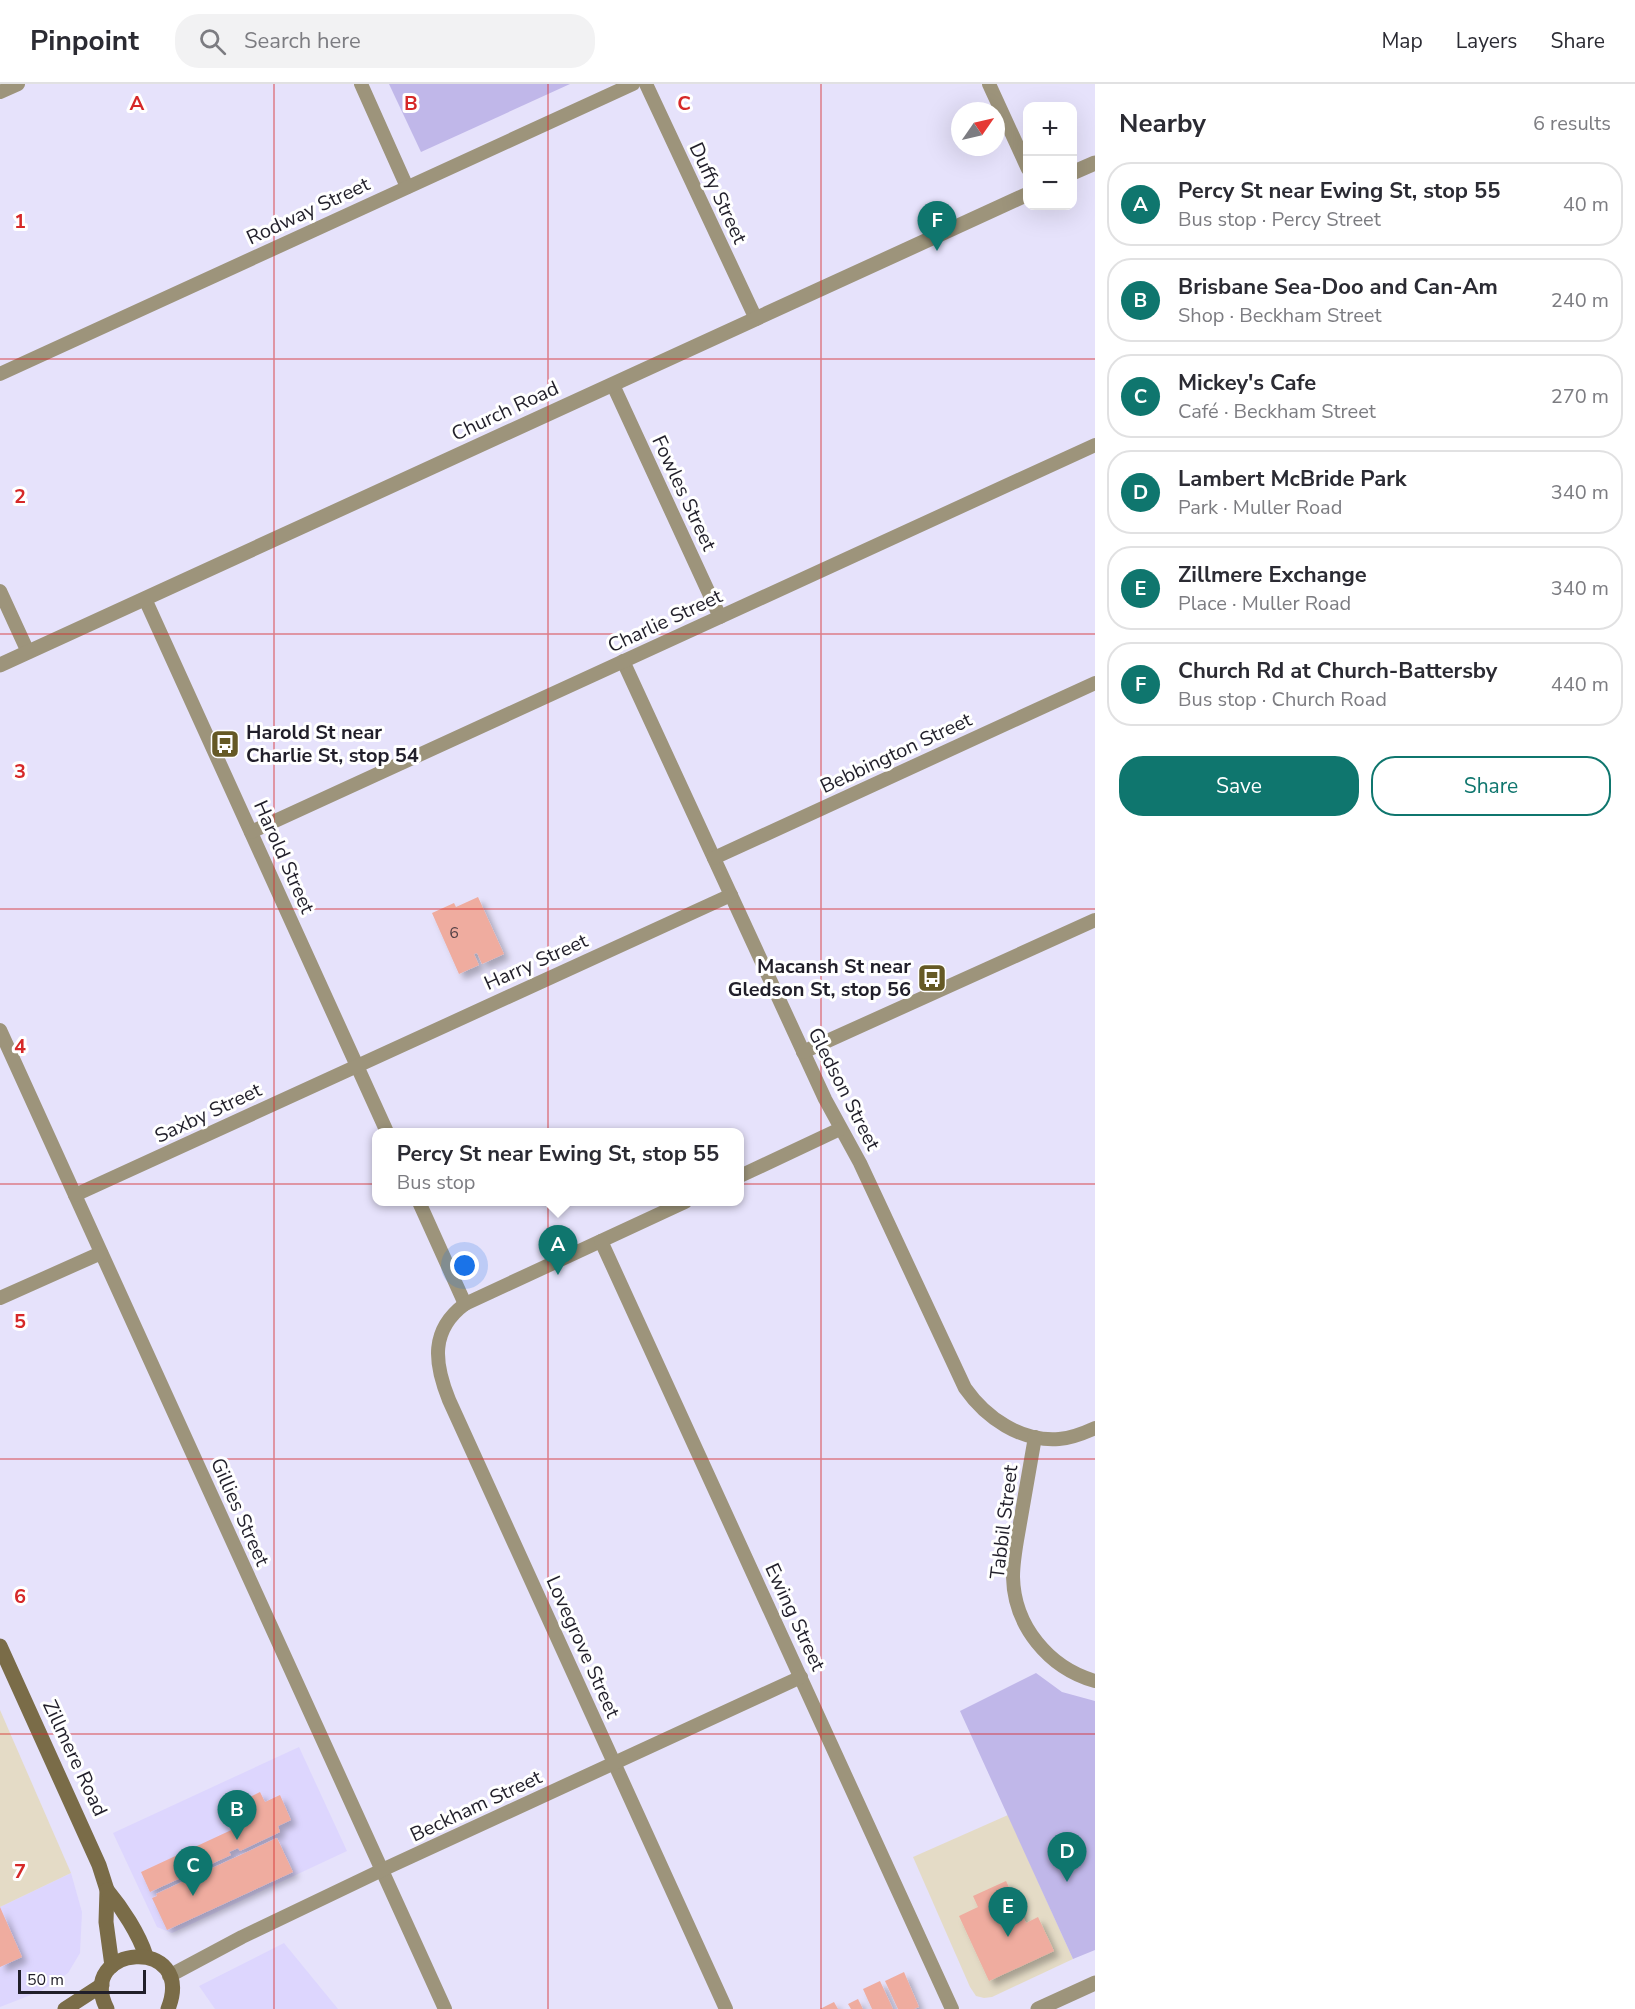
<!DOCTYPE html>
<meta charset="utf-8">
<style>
body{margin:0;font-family:"Nunito Sans",sans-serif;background:#f2f2f3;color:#2b2b33}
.controls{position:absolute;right:18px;top:18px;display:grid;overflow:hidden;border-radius:12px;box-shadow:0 6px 24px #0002}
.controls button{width:54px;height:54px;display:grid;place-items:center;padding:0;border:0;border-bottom:2px solid #e1e1e2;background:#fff;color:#2b2b33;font:30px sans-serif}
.compass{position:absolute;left:951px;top:18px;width:54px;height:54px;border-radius:50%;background:#fff;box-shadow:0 6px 24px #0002;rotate:56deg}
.scale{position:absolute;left:18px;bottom:15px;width:128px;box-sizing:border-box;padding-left:6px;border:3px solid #211f2a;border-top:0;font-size:16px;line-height:21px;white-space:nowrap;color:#211f2a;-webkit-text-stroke:4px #fff;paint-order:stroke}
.you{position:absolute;left:465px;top:1182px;width:21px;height:21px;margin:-15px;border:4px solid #fff;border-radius:50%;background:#1a73e8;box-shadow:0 0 0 9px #1a73e833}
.badge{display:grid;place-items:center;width:39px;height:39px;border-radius:50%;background:#0f766e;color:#fff;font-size:20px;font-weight:700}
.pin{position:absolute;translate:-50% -50px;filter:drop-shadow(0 2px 3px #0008)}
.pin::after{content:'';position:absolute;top:32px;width:21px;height:18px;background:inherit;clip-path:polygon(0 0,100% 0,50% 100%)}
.popup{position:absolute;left:372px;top:1044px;width:372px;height:78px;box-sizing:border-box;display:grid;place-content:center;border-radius:12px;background:#fff;filter:drop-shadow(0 2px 4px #0005);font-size:20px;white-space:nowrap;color:#7c7c81}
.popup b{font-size:22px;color:#2b2b33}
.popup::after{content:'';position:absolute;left:50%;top:100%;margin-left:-12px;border:12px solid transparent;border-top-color:#fff}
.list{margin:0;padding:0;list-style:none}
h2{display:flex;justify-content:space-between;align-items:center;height:78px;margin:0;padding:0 24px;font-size:26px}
h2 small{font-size:20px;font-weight:400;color:#7c7c81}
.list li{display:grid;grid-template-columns:39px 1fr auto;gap:18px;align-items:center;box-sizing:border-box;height:84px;margin:0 12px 12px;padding:0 12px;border:2px solid #e1e1e2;border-radius:24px}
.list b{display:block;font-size:22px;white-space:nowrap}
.list p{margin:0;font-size:20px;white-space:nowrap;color:#7c7c81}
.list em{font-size:20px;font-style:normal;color:#7c7c81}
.actions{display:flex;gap:12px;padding:18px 24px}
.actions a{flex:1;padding:14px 0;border:2px solid #0f766e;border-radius:24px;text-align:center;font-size:21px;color:#0f766e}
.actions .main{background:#0f766e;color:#fff}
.icon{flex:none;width:33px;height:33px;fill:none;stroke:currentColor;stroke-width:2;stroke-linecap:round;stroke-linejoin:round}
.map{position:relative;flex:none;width:1095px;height:1925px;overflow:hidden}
header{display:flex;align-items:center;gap:36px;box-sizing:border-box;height:84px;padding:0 30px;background:#fff;border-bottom:2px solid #e1e1e2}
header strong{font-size:28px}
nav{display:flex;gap:33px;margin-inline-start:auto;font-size:21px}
.search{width:420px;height:54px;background:#f2f2f3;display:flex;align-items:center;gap:15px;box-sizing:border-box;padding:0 21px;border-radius:24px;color:#7c7c81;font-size:22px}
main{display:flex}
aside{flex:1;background:#fff}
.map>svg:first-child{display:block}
</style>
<header>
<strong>Pinpoint</strong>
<div class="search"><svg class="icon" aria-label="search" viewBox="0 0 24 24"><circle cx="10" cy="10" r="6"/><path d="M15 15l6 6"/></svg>Search here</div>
<nav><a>Map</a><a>Layers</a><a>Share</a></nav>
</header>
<main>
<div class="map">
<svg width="1095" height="1925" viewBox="0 0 1095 1925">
<defs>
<filter id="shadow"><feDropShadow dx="5.5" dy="5.5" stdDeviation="3" flood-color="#0004"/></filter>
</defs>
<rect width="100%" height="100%" fill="#e6e2fb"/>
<g fill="#ddd6fe">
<path d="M299 1663 347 1767 172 1849 157 1843 113 1749Z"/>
<path d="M71 1789 82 1828 80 1869 68 1889 41 1907 0 1923V1823Z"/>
<path d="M284 1859 338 1925H215L199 1902Z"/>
</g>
<g fill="#e4dbc6">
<path d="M0 1626 71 1789 0 1823Z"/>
<path d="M1008 1731 1073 1875 992 1913 984 1914 976 1912 970 1903 913 1773Z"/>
</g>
<g fill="#c0b7e9">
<path d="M389 0H570L421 68Z"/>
<path d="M1036 1589 1062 1608 1095 1617V1866L1073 1875 960 1627Z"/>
</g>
<g fill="#efac9f" filter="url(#shadow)">
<path d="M478 813 504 870 482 880 477 869 474 870 479 881 459 890 432 829 454 819 456 823Z"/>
<path d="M260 1708 265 1718 280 1711 291 1736 278 1742 280 1748 240 1767 238 1764 229 1768 231 1771 150 1808 141 1788 240 1742 229 1717 241 1711 244 1716Z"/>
<path d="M277 1754 293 1788 167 1846 152 1814 157 1812 156 1810Z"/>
<path d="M1006 1797 1026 1839 1038 1833 1054 1867 989 1897 959 1832 978 1823 973 1812Z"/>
<path d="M0 1823 22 1873 0 1883Z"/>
<path d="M904 1888 919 1923 914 1925H898L885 1897Z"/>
<path d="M880 1897 893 1925H872L863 1905Z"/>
<path d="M858 1915 863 1925H851L848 1920Z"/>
<path d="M834 1918 838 1925H820Z"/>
</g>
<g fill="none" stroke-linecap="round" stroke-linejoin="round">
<g stroke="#9d947b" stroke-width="14">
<path d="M361 0 407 103"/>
<path d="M646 0 756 235"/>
<path d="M989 0 1028 85"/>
<path d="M0 8 18 0"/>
<path d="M0 290 633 0"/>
<path d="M613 301 720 533"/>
<path d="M0 507 28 568"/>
<path d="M145 515 387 1048"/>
<path d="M623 577 825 1015 860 1079 965 1304C986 1334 1021 1358 1059 1355 1072 1354 1084 1349 1095 1344"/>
<path d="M251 748 1095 361"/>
<path d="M714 774 1095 599"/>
<path d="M0 946 445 1925"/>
<path d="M803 968 1095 836"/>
<path d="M740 1092 840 1045"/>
<path d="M75 1111 731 811"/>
<path d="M419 1118 465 1220"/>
<path d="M685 1118 465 1220C430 1246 434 1279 449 1316L726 1925"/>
<path d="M601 1157 952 1925"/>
<path d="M0 1214 101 1169"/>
<path d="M1035 1353C1030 1382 1025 1410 1020 1439 1017 1457 1013 1475 1013 1493 1014 1542 1049 1584 1095 1597"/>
<path d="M169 1892 242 1853 382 1786 801 1593"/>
</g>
<g stroke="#9d947b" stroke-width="15">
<path d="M1072 89 1095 79"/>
<path d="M0 581 1028 110"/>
<path d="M1038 1925 1095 1899"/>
</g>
<g stroke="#7a6c48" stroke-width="15">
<path d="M0 1562 99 1781 107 1806 106 1838 112 1882"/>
<path d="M107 1806C122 1824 139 1850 146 1872"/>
<path d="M65 1925 102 1901"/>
<path d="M107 1925C74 1860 197 1851 168 1925"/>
</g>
</g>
<path fill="none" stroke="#d62828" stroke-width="1.5" stroke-opacity="0.55" d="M274 0V1925M548 0V1925M821 0V1925M0 275H1095M0 550H1095M0 825H1095M0 1100H1095M0 1375H1095M0 1650H1095"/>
<defs>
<g id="bus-square" transform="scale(1.5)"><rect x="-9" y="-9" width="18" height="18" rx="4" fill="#655925" stroke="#fff"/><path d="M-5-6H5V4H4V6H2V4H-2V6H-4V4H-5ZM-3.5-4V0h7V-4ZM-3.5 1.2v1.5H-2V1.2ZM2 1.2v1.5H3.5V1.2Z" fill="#fff"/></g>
</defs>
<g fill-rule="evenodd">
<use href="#bus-square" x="225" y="660"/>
<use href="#bus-square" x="932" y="894"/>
</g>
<g text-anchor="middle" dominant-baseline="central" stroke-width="6" stroke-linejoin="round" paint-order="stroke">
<g font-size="16" fill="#544247">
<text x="454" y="849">6</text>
</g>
<g font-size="20" fill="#211f2a" stroke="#fff">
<text transform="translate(718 109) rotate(65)">Duffy Street</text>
<text transform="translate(308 127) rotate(-25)">Rodway Street</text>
<text transform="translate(505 327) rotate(-25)">Church Road</text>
<text transform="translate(684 409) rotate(65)">Fowles Street</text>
<text transform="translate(665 537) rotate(-25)">Charlie Street</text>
<text transform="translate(896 669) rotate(-25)">Bebbington Street</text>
<text transform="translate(284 773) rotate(66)">Harold Street</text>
<text transform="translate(536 878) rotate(-24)">Harry Street</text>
<text transform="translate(844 1005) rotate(63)">Gledson Street</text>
<text transform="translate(208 1029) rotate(-25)">Saxby Street</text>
<text transform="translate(240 1428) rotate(66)">Gillies Street</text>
<text transform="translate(1004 1438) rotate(-83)">Tabbil Street</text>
<text transform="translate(795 1533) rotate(65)">Ewing Street</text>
<text transform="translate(583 1563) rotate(66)">Lovegrove Street</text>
<text transform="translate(75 1674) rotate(65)">Zillmere Road</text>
<text transform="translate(476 1722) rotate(-25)">Beckham Street</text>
</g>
<g font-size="20" font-weight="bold" fill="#211f2a" stroke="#fff" text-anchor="start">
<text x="246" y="648">Harold St near<tspan x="246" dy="23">Charlie St, stop 54</tspan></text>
<text x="911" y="882" text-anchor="end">Macansh St near<tspan x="911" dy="23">Gledson St, stop 56</tspan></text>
</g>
</g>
<g font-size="20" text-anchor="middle" font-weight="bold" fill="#d62828" stroke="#fff" stroke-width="6" stroke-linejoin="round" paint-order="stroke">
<text x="137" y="26">A</text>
<text x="411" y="26">B</text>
<text x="684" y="26">C</text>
<text x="20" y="144">1</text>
<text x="20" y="419">2</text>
<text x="20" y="694">3</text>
<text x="20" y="969">4</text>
<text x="20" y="1244">5</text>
<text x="20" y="1519">6</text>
<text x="20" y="1794">7</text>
</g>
</svg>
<div class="controls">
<button>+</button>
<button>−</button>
</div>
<svg class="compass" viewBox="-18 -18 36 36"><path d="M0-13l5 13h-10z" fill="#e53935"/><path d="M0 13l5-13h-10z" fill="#7c7c81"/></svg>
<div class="scale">50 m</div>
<div class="you"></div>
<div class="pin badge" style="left:558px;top:1191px">A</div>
<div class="popup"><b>Percy St near Ewing St, stop 55</b>Bus stop</div>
<div class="pin badge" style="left:237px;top:1756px">B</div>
<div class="pin badge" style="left:193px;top:1812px">C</div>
<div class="pin badge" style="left:1067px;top:1798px">D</div>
<div class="pin badge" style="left:1008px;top:1853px">E</div>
<div class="pin badge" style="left:937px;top:167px">F</div>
</div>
<aside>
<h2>Nearby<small>6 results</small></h2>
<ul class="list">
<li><span class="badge">A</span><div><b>Percy St near Ewing St, stop 55</b><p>Bus stop · Percy Street</p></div><em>40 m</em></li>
<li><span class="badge">B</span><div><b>Brisbane Sea-Doo and Can-Am</b><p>Shop · Beckham Street</p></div><em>240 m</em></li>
<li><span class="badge">C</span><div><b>Mickey's Cafe</b><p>Café · Beckham Street</p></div><em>270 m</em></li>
<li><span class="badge">D</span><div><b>Lambert McBride Park</b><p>Park · Muller Road</p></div><em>340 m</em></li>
<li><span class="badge">E</span><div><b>Zillmere Exchange</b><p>Place · Muller Road</p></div><em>340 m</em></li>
<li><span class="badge">F</span><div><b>Church Rd at Church-Battersby</b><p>Bus stop · Church Road</p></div><em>440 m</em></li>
</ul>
<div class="actions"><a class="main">Save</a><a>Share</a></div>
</aside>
</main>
